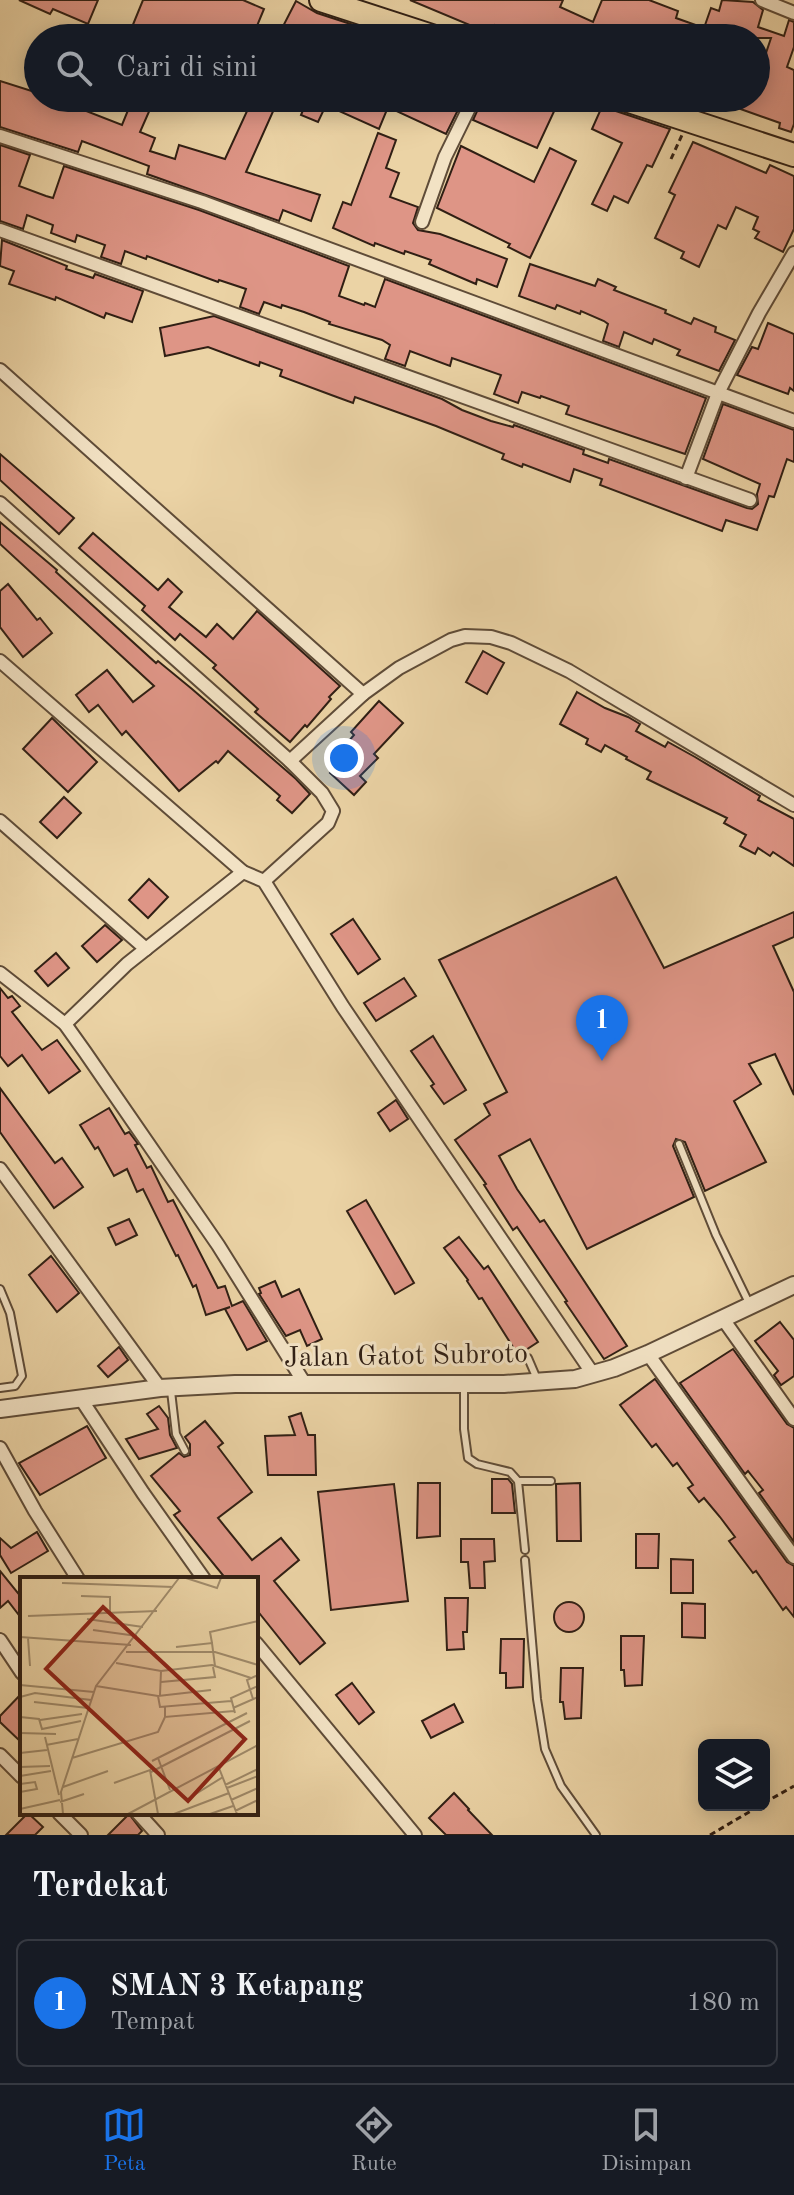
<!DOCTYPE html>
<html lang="id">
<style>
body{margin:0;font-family:"Old Standard TT",serif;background:#20242c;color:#f1f3f6}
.controls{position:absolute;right:24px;bottom:24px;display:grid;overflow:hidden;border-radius:12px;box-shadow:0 4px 20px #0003}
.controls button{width:72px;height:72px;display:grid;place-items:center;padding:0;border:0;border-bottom:2px solid #363941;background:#171b24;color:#f1f3f6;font:40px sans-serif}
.you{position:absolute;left:344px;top:758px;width:28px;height:28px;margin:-20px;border:6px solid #fff;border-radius:50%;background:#1a73e8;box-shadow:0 0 0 12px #1a73e833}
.badge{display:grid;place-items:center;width:52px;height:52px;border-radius:50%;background:#1a73e8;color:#fff;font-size:26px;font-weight:700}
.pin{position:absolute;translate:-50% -66px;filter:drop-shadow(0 2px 4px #0008)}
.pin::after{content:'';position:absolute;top:42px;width:28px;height:24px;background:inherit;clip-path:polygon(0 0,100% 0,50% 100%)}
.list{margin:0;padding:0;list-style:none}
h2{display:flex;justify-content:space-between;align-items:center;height:104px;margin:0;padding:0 32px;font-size:34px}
h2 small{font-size:26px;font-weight:400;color:#9ea1a6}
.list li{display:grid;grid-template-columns:52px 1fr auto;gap:24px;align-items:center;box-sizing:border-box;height:128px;margin:0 16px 16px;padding:0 16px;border:2px solid #363941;border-radius:12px}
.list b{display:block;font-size:30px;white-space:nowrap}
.list p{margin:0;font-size:26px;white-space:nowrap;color:#9ea1a6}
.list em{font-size:26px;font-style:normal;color:#9ea1a6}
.icon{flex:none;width:44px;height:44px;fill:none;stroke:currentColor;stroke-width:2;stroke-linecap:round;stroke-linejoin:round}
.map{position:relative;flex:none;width:794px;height:1835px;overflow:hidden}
.search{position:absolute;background:#171b24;box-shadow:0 4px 20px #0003;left:24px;right:24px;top:24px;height:88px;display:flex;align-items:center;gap:20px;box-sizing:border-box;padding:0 28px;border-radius:44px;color:#9ea1a6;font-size:30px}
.sheet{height:248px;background:#171b24}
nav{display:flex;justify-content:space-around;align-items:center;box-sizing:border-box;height:112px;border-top:2px solid #363941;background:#171b24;font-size:22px;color:#9ea1a6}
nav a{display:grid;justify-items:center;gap:4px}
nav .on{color:#1a73e8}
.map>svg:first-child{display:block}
</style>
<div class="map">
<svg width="794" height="1835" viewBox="0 0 794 1835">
<rect width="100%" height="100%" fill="#ebd3a5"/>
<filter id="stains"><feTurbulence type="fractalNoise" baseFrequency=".0025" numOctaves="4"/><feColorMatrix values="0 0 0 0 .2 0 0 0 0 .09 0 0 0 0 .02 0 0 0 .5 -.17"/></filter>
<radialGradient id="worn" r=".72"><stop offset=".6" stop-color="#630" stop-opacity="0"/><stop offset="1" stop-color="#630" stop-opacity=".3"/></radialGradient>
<g fill="#de9586" stroke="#301f14" stroke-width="2">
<path d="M19 0H98L88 24 53 9 50 14Z"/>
<path d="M143 0H243L264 9 252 38H158L132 27Z"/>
<path d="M410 0H563L560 7 593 22 602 0H649L678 11 676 18 704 28 711 8 719 11 722 0 753 2 763 10 758 27 784 36 789 20 794 22V47L787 67 794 70V124L791 132 779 128 780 123 715 100 716 98H756V63L762 65 771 38H524L495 25 491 34Z"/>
<path d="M296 1 317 13 366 29 363 38H277Z"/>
<path d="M0 81 38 93V98H53L122 125 133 98H155L140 132 155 138 150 151 175 159 179 145 225 159 253 98H279L246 172 320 195 311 221 283 210 279 221 147 174 149 166 82 141 78 152 0 127Z"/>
<path d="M308 98H464L446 134 388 107 379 129 326 105 318 122 301 115Z"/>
<path d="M483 98H541L557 105 537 148 473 120Z"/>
<path d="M604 102 616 111 670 129 652 167 647 165 628 203 614 196 607 211 592 204 622 143 592 129Z"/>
<path d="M378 133 396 140 386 168 399 173 390 197 418 207 413 223 418 230 440 234 507 259 497 287 477 279 476 284 429 264 431 260 405 251 404 254 375 243 374 246 333 228 343 202 351 205Z"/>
<path d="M693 142 766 173 770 165 794 176V229L783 252 755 238 759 232 753 229 758 217 736 207 726 229 718 225 699 267 681 258 684 252 655 238 675 195 669 192Z"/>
<path d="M0 145 30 155 19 186 46 196 53 198 64 166 199 210 349 266 339 296 364 305 365 303 375 307 385 279 706 398 685 454 566 414 569 406 541 396 540 398 522 392 518 403 494 394 501 375 452 358 450 366 410 351 405 366 385 359 390 345 382 340 329 324 330 322 304 312 282 305 281 308 264 302 259 314 240 307 246 289 219 280 218 282 147 256 146 259 125 251 121 264 101 257 105 245 77 235 75 242 51 233 53 225 27 215 23 229 0 221Z"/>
<path d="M461 146 534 182 550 148 576 161 530 258 508 247 510 244 437 208Z"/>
<path d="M2 240 67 266 66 269 93 278 95 274 143 291 132 322 106 313 104 318 56 297 55 300 9 284 14 271 0 266Z"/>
<path d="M530 264 595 286 598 279 616 287 614 290 666 310 665 313 691 324 694 318 716 327 715 332 735 340 719 371 677 355 680 350 654 339 652 344 624 332 619 347 603 341 608 324 604 321 581 311 580 314 557 305 555 309 519 296Z"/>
<path d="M214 316 442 399 462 410 491 421 513 427 514 425 584 450 583 454 608 463 609 459 747 508 752 509 758 504 757 494 760 484 703 459 723 404 794 430V462L787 459 774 497 769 496 757 530 726 520 722 531 600 485 602 479 574 469 570 482 523 464 522 467 502 459 504 454 436 426 355 397 353 403 334 396 280 376 282 370 260 362 259 366 208 347 165 356 160 328Z"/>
<path d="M768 323 794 334V391L790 388 788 394 737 375 752 347 758 349Z"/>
<path d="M0 454 74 518 59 534 0 480Z"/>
<path d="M0 522 57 570 56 572 156 663 158 661 192 689 296 779 310 794 292 813 277 800 280 796 228 751 218 763 216 761 179 791 126 731 122 735 98 705 89 712 76 695 107 670 133 702 154 686 0 544Z"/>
<path d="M93 533 158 590 168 579 182 592 169 607 206 637 217 624 233 639 257 611 340 686 329 697 331 699 307 727 305 725 290 742 255 712 258 709 213 668 216 665 180 634 175 640 142 610 145 606 79 548Z"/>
<path d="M8 584 37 620 40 618 52 633 23 657 0 627V591Z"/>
<path d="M483 651 504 663 487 694 466 682Z"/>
<path d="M577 692 605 708 628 717 640 724 636 731 665 747 668 742 695 757 760 796 758 800 794 819V866L773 852 770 856 758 848 755 854 740 846 746 835 724 823 727 818 647 779 651 772 626 759 627 757 605 745 601 752 586 744 588 739 560 724Z"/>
<path d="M379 701 403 723 374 754 378 758 360 776 366 782 354 795 330 773 347 754 342 749 354 735 351 732Z"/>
<path d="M52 718 97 762 68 792 23 749Z"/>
<path d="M64 797 81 813 57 838 40 822Z"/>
<path d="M616 877 664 968 794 912V937L773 946 794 992V1095L775 1054 749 1064 761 1084 734 1101 766 1162 705 1191 685 1142 676 1139 673 1146 694 1197 587 1249 530 1139 499 1156 517 1189 540 1222 544 1220 627 1346 604 1359 565 1302 567 1301 517 1227 513 1230 484 1185 486 1184 455 1140 490 1115 484 1104 507 1092 439 960Z"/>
<path d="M149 879 168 897 148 918 129 900Z"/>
<path d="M353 919 380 959 358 974 331 934Z"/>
<path d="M105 925 122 940 97 962 82 946Z"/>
<path d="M56 953 69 968 48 986 35 971Z"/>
<path d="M404 978 416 996 376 1021 364 1003Z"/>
<path d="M0 988 8 998 12 996 20 1006 12 1012 42 1050 57 1040 80 1071 49 1093 22 1055 8 1066 0 1056Z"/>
<path d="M433 1036 466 1090 444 1104 431 1086 434 1084 411 1051Z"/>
<path d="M0 1088 55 1163 62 1158 83 1187 54 1208 0 1132Z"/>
<path d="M396 1100 408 1119 390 1131 378 1113Z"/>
<path d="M109 1108 125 1134 129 1132 138 1144 135 1145 147 1168 151 1166 168 1202 173 1200 218 1288 225 1286 232 1306 243 1301 267 1341 247 1350 225 1309 230 1307 206 1315 196 1285 193 1287 178 1255 176 1256 143 1189 137 1192 127 1169 114 1176 98 1147 95 1149 80 1125Z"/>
<path d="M366 1200 414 1283 395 1294 347 1211Z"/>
<path d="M129 1219 137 1235 116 1245 108 1228Z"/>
<path d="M459 1237 484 1269 488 1266 538 1342 518 1355 482 1298 479 1299 467 1281 468 1280 444 1248Z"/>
<path d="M51 1256 79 1293 57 1312 29 1275Z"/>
<path d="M275 1281 282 1297 299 1289 322 1339 307 1346 300 1330 286 1336 259 1294 261 1293 259 1288Z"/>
<path d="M780 1322 794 1340V1376L781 1385 774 1375 778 1371 755 1341Z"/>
<path d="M119 1347 128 1360 108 1377 98 1366Z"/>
<path d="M733 1349 787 1424 794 1428V1542L759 1493 763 1490 748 1471 745 1474 680 1383Z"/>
<path d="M655 1379 787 1562 794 1566V1617L786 1607 783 1610 756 1571 753 1573 729 1541 735 1537 720 1517 704 1498 699 1502 688 1488 693 1485 677 1463 673 1466 656 1444 652 1447 620 1405Z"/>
<path d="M159 1406 168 1418 170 1435 177 1448 139 1459 126 1439 158 1429 147 1414Z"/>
<path d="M301 1413 308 1435H315L316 1475H268L265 1436 295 1435 289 1417Z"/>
<path d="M205 1421 223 1443 218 1447 252 1492 218 1518 252 1560 281 1538 299 1560 274 1581 325 1643 300 1664 256 1609V1579H226L174 1515 180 1511 151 1476 179 1453 184 1457 190 1455V1444L185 1437Z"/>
<path d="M87 1426 106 1458 40 1495 19 1463Z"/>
<path d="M492 1479H508L512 1484 515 1513H492Z"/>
<path d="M418 1483H440V1536L417 1538Z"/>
<path d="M580 1483 581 1541H557L556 1484Z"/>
<path d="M394 1484 408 1601 331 1610 318 1492Z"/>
<path d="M37 1532 48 1551 11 1573 0 1555V1538L11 1548Z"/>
<path d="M636 1534H659L658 1568H636Z"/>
<path d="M461 1539H494L495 1561 484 1562 485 1588H470L468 1562H461Z"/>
<path d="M671 1559 693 1560V1593H671Z"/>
<path d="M0 1571 22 1598V1619L8 1601 0 1608Z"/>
<path d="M445 1598H468L467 1632H463L464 1649 447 1650Z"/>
<circle cx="569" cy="1617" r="15"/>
<path d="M682 1603 705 1604V1638L682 1637Z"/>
<path d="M621 1636H644L642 1685 625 1686 624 1670H621Z"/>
<path d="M501 1639H524L523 1687 506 1688V1673H500Z"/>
<path d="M561 1668H583L581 1718 565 1719 563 1702H560Z"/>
<path d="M352 1683 374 1712 359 1724 336 1695Z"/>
<path d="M22 1693V1743L0 1722V1716Z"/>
<path d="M454 1704 463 1722 431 1738 422 1721Z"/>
<path d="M454 1793 469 1809 468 1810 492 1835H446L429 1818Z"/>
<path d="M28 1813 43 1827 35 1835H6Z"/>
<path d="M129 1814 142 1831 138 1835H108Z"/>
</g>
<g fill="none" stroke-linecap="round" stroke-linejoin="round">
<g stroke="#5f4c38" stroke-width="10">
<g id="service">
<path d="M679 1144 716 1235 749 1303"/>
<path d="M0 1289 10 1313 22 1376 15 1386 0 1388"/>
<path d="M528 1358 537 1379"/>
<path d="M464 1387V1429L468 1458 477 1464 510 1472 518 1481 525 1550"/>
<path d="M171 1391 176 1434 185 1451"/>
<path d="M518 1481H551"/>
<path d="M525 1560 537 1699 545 1749 561 1786 596 1835"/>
</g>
</g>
<g stroke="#5f4c38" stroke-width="16">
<g id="minor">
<path d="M762 0 794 13"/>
<path d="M0 136 202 202 794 421"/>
<path d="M422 222 445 157 474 98"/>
<path d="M0 230 750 500"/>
<path d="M0 370 363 694 290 761"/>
<path d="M686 478 718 393 759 313 794 253"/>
<path d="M0 503 290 761 322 793 333 811 328 823 264 881"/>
<path d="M0 661 243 872 264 881 343 1007 593 1374"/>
<path d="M363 694 399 668 451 640 465 636 491 637 511 643 569 671 794 805"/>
<path d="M0 821 146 949"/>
<path d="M0 973 65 1024 85 1052 218 1245 305 1384"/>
<path d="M65 1024 127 964 243 872"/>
<path d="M0 1169 160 1388"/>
<path d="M723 1319 794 1419"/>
<path d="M648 1354 794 1557"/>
<path d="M81 1399 143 1493 204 1579"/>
<path d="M0 1448 35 1511 78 1579"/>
<path d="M0 1640 22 1673"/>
<path d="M256 1643 415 1835"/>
<path d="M0 1755 22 1777"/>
<path d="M59 1813 81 1835"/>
<path d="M138 1813 158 1835"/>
</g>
</g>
<g stroke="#5f4c38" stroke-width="20">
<path id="tertiary" d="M0 1409 160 1388 235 1384H504L575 1379 614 1368 648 1354 794 1285"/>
</g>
<g stroke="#301f14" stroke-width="26">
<g id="trunk">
<path d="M321 0 438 38"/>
<path d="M620 98 794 155"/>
</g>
</g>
<g stroke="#301f14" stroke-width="3" stroke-dasharray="6 4" stroke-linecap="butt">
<path d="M671 159 682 135"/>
<path d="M764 1803 794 1786"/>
<path d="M710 1835 761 1805"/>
</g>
<use href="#service" stroke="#f2e2c4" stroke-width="6"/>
<use href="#minor" stroke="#f2e2c4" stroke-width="12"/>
<use href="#tertiary" stroke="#f2e2c4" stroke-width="16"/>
<use href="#trunk" stroke="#ebd3a5" stroke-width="22"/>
</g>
<g text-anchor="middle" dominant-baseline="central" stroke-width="6" stroke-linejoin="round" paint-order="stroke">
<g font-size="28" fill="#301f14" stroke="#f2e2c4">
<text transform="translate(406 1357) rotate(-1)">Jalan Gatot Subroto</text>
</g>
</g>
<g transform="translate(20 1577)">
<rect width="238" height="238" fill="#ebd3a5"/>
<path fill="none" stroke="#a08b6b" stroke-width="2" d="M166 1 197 11 201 1M42 6 153 10M61 19 90 20V36M8 39 137 34M67 42 123 50M73 53 117 59M0 60 111 68M8 61 10 89M192 66 190 55 238 44M156 70 192 66 195 89M106 75H195L238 88M96 86 141 94 192 88 231 101M141 105 195 100 193 90M0 108 74 115M76 109 138 119 191 113M140 118 141 94M138 119 140 130 211 124M0 120 15 116 71 123M233 122 227 103 238 98M14 125 68 131M145 130V140L214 134M213 131 238 120M215 136 211 121 238 109M0 140 19 142 22 152 61 144M20 143 62 137M0 156 36 157M25 160 39 218M26 168 58 162M0 176 27 173M52 181 138 155 145 140M138 181 150 213M132 184 227 136M0 190 30 189M199 191 217 237M131 195 230 144M0 199 31 194M94 206 130 193 138 237M0 207 15 205 17 212 0 215M205 208 238 192M43 210 88 194M207 211 238 199M166 223 203 200M211 223 238 211M40 225 64 217M0 232 40 223M215 234 238 223M43 237 41 215 76 109 159 1M108 237 238 168M154 237 209 216M190 237 213 229"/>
<path fill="#8f2418" fill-opacity="0.15" stroke="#8f2418" stroke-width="4" d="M83 30 225 162 168 224 26 92Z"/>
<rect width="238" height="238" fill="none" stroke="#301f14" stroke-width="4"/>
</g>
<rect width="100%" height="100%" filter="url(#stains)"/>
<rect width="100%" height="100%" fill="url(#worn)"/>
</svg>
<div class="controls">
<button><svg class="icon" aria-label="layers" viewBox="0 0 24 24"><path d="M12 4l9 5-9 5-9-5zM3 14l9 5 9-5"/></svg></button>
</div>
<div class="you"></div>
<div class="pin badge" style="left:602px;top:1061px">1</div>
<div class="search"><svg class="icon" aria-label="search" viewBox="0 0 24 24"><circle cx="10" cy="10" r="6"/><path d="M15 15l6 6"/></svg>Cari di sini</div>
</div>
<section class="sheet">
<h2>Terdekat<small></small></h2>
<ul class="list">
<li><span class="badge">1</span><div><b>SMAN 3 Ketapang</b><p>Tempat</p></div><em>180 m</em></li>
</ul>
</section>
<nav>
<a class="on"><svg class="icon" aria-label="map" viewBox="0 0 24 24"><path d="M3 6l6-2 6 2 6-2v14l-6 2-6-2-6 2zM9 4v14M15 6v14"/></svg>Peta</a>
<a><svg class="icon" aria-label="directions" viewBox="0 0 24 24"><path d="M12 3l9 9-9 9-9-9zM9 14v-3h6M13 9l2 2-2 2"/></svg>Rute</a>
<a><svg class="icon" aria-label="saved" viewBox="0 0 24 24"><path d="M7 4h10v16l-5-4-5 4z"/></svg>Disimpan</a>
</nav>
